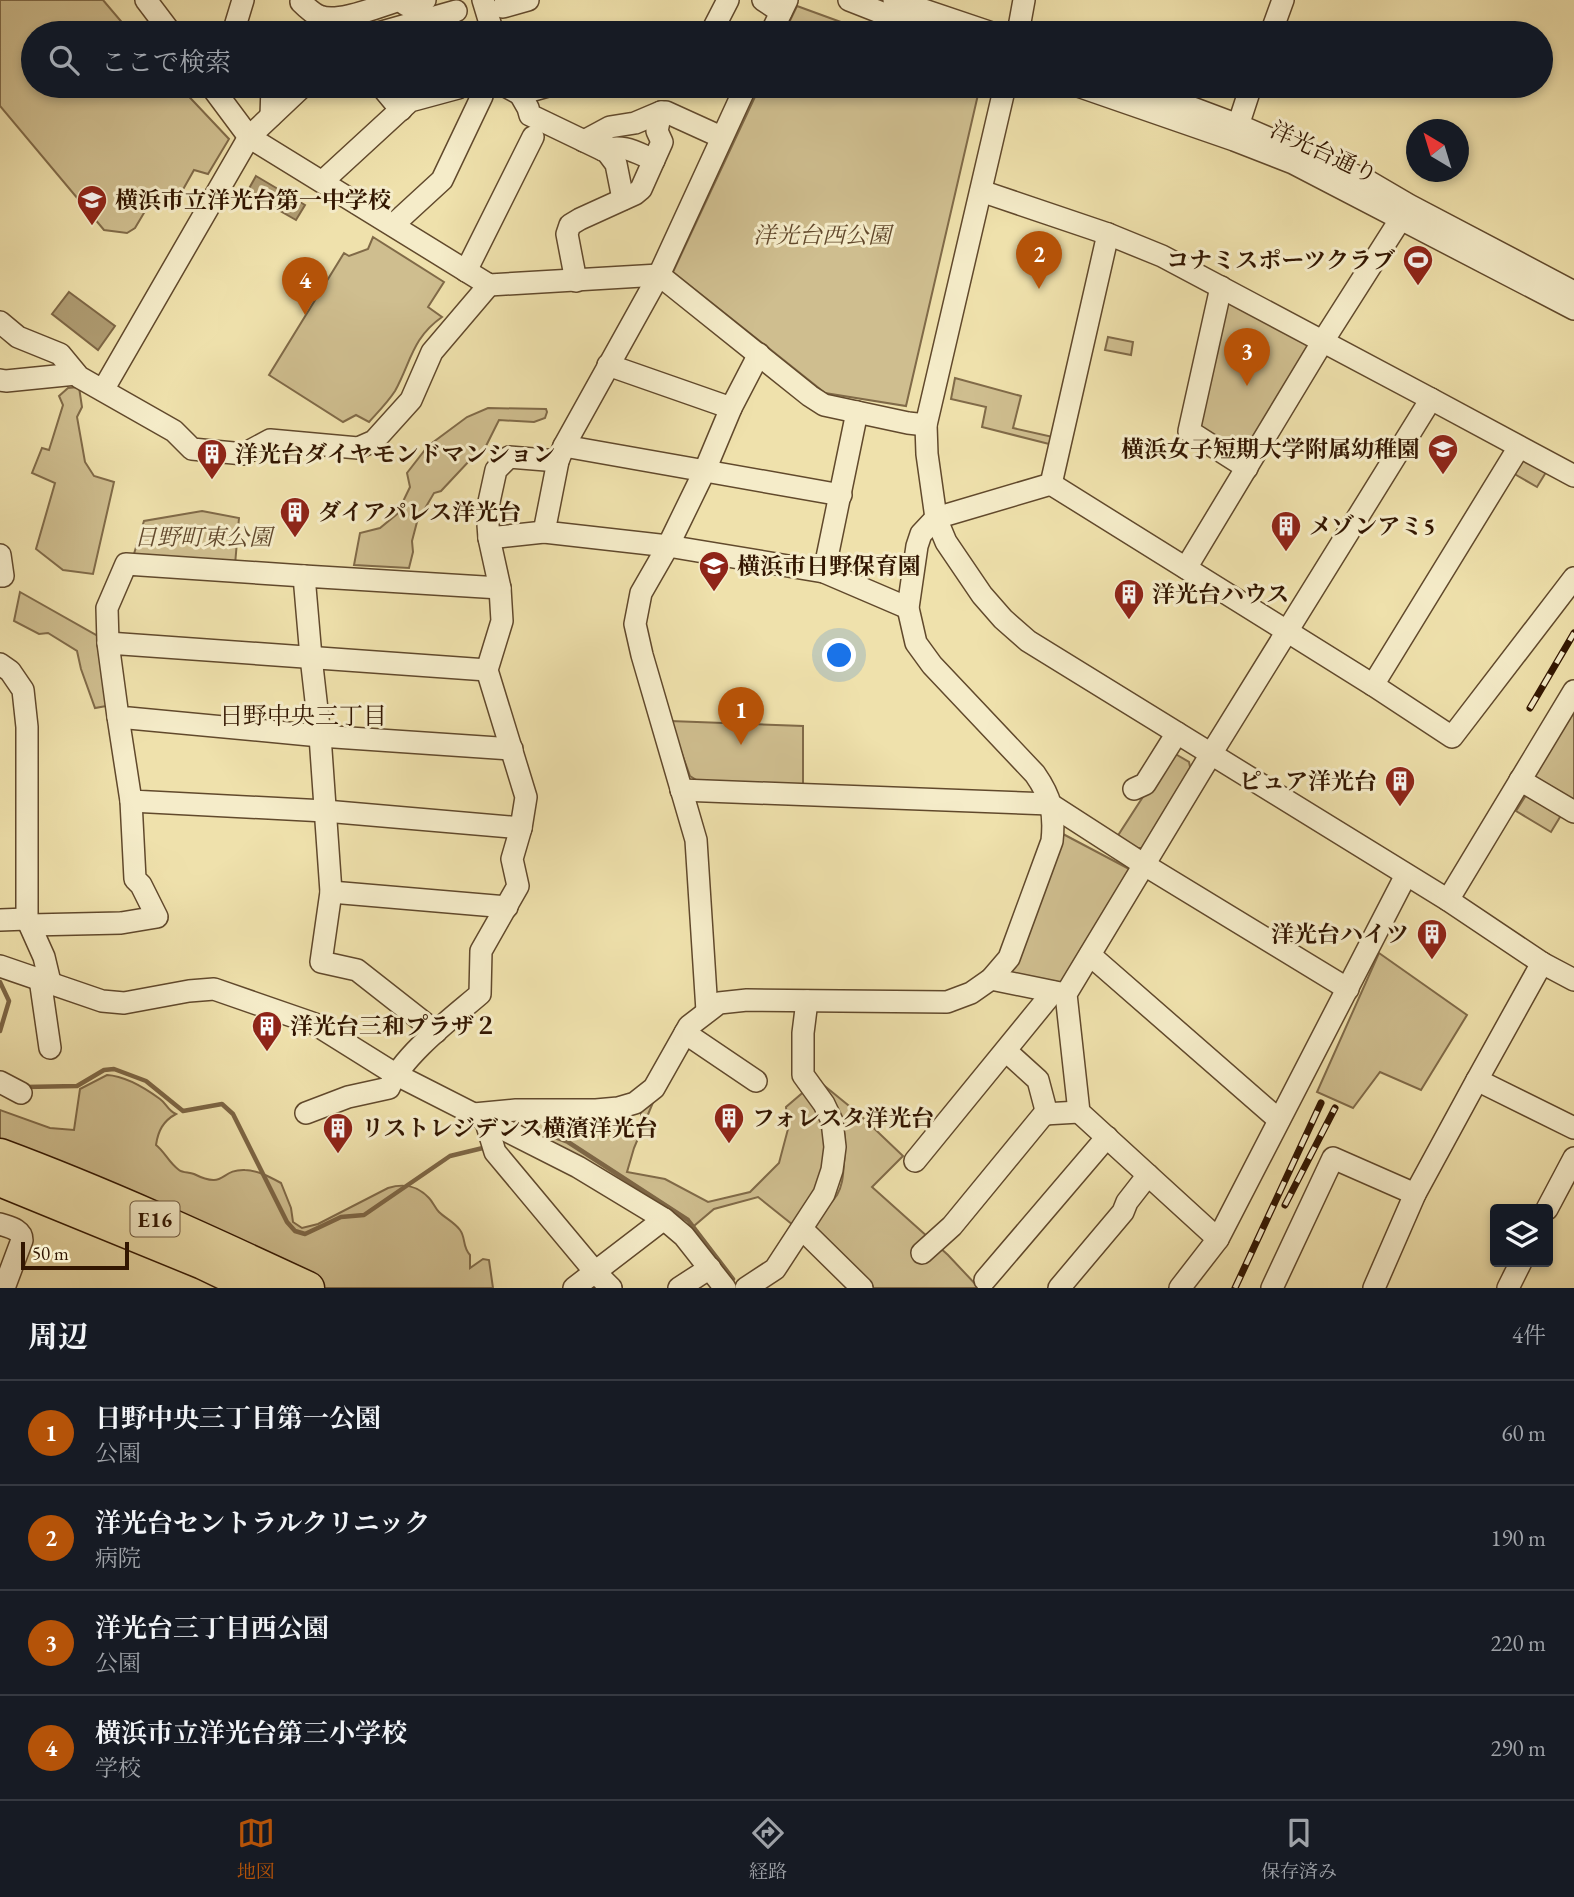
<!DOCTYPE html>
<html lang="ja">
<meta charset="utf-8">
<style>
body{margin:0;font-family:"EB Garamond","Noto Serif JP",serif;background:#242831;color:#f1f3f6}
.controls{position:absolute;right:21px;bottom:21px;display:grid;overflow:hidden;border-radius:7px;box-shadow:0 4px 10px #0003}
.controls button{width:63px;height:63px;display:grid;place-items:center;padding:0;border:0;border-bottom:2px solid #363941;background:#171b24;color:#f1f3f6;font:35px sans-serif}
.compass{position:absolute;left:1406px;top:119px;width:63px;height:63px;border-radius:50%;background:#171b24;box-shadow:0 4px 10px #0003;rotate:322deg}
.scale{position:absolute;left:21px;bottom:18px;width:108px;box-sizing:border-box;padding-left:7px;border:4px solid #321601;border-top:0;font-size:19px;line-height:24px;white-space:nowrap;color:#321601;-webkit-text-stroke:5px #f5ecc9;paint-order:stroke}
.you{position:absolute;left:840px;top:656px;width:24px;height:24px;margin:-18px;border:5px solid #fff;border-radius:50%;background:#1a73e8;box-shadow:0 0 0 10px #1a73e833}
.badge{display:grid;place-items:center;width:46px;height:46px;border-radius:50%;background:#b45309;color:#fff;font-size:23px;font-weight:700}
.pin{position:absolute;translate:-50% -58px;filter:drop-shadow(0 2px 4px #0008)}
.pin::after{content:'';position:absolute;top:37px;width:24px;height:21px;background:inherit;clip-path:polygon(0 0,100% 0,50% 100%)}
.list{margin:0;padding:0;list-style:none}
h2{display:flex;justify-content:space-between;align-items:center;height:91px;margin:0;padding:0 28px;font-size:30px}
h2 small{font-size:23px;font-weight:400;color:#9ea1a6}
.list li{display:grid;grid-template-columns:46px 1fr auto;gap:21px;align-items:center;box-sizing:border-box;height:105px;padding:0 28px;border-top:2px solid #363941}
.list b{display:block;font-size:26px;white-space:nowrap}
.list p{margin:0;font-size:23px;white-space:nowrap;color:#9ea1a6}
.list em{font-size:23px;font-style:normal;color:#9ea1a6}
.icon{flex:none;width:38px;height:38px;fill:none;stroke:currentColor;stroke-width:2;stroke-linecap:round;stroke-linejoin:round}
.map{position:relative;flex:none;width:1574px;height:1288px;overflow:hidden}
.search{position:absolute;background:#171b24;box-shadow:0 4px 10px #0003;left:21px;right:21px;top:21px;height:77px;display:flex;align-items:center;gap:18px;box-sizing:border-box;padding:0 24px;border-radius:38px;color:#9ea1a6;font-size:26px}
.sheet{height:511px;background:#171b24}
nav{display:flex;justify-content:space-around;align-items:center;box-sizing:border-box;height:98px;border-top:2px solid #363941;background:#171b24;font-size:19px;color:#9ea1a6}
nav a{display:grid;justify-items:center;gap:4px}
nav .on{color:#b45309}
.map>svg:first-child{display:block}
</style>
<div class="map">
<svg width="1574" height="1288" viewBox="0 0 1574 1288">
<rect width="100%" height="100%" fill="#efe1ac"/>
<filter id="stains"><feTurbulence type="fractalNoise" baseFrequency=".00286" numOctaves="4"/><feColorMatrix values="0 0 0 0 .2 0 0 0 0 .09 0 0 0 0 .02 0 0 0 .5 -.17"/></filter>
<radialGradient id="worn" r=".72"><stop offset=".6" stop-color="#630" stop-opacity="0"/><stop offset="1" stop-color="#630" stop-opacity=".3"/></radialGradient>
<g fill="#cfbe8f" stroke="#806a48" stroke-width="2">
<path d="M0 0H103L131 33H33V86H179L229 139 208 174 194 170 176 202 157 191 135 228 127 233 104 230 0 106Z"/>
<path d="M797 6 871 33H784Z"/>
<path d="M760 86H980L906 406 825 393 673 272Z"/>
<path d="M373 237 444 282 428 307 442 317C412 338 411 362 395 391 388 402 378 412 369 422L356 415 343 422 269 375 344 253 349 256 368 249Z"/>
<path d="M1230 298 1311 341 1249 453 1240 456 1200 431 1224 301Z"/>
<path d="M1108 337 1133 342 1131 355 1105 350Z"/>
<path d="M955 378 1021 396 1013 428 1053 437V445L982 427 986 407 951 399Z"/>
<path d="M79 387 82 407 77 417 85 462 94 476 114 482 93 574 63 570 36 549 55 483 32 473 42 448 49 450 63 405 59 396 68 388Z"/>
<path d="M488 408 546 409 547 412 545 418 534 422 499 420 484 450 470 460 441 491 434 493 417 522 412 541 413 552 409 568 354 565 360 533 380 528 397 514 410 487 407 473 428 446 467 417Z"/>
<path d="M1520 458 1548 469 1537 487 1511 472Z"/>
<path d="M202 511 239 518 235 565 133 557 144 521Z"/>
<path d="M20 592 103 639 112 705 95 708 81 669 77 651 48 633 39 634 14 621Z"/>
<path d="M1574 705V803L1531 777Z"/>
<path d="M670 721 803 726V787L698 781 690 776Z"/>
<path d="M1172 752 1189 762 1191 771 1144 848H1136L1117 837Z"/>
<path d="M1528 792 1563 812 1551 832 1516 811Z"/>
<path d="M1063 834 1133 871 1059 988 1001 975Z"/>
<path d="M1379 953 1467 1015 1421 1090 1380 1072 1353 1108 1317 1092Z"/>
<path d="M810 1074 859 1114 903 1156 872 1187 948 1255 979 1288H867L809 1222C819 1214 830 1206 837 1195 843 1185 843 1174 844 1163 849 1120 838 1105 810 1074Z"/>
<path d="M107 1075C126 1076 145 1088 160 1099 167 1104 167 1110 176 1114 163 1121 158 1131 156 1145 165 1152 169 1163 179 1170 183 1173 189 1172 194 1174 226 1190 219 1169 245 1170 257 1170 270 1177 281 1183L291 1208 293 1222 302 1228 318 1224 388 1188C404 1183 417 1185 429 1198 433 1202 435 1208 439 1212 445 1218 454 1222 460 1230 466 1238 462 1246 470 1255V1268L483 1259 489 1260 493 1288H308L0 1155V1110L50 1128 74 1130 80 1089Z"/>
<path d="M807 1089 828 1122 825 1184 798 1229 758 1197 714 1209 688 1231 514 1128 516 1122 614 1117 616 1127 641 1123V1111L654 1100 634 1148 627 1172 665 1179 708 1202 750 1192 779 1163 788 1129 786 1107Z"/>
</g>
<g fill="#af9c72" stroke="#7d6645" stroke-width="2">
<path d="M256 176 305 205 296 220 247 192Z"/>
<path d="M69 292 115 326 98 350 52 314Z"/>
</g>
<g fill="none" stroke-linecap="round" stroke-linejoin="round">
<g stroke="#7d6645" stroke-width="4.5">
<path d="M0 982 9 1001 0 1031"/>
<path d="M25 1087 77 1086 104 1070 114 1069 146 1081 183 1111 222 1104 233 1114 287 1222 295 1231 305 1234 341 1217 364 1215 450 1156 487 1147"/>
<path d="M529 1133H544L568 1142 688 1220 733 1279"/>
</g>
<g stroke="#61492c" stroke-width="24">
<g id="minor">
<path d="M146 0 171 33"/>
<path d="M303 0 301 2C306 7 312 13 319 16 339 24 379 6 400 0"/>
<path d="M400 0 406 5 425 0"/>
<path d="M483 0 493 33"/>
<path d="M763 0 781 12"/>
<path d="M849 0 933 33"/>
<path d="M894 0 992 33"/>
<path d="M503 7 528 0"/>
<path d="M233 33 243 0"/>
<path d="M378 33 456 11"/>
<path d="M711 33 728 0"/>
<path d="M771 33 787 0"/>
<path d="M1018 33 1024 0"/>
<path d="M1271 33 1283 0"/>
<path d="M211 86 249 137 489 285 659 275 810 396 824 405 908 423 926 425"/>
<path d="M381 86 401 110"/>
<path d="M395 86 401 87 407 86"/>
<path d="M505 86 520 94 548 86"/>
<path d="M746 86 659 275 564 446 558 461 544 532 668 546 824 572 857 412"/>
<path d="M1005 86 926 425 927 454 936 518 946 542 982 595 1003 619 1028 641 1448 900 1542 963 1574 980"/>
<path d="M1078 86 1234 140 1293 163 1574 309"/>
<path d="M1134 86 1238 125 1368 181 1409 205 1574 292"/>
<path d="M520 94 528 108 530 115 607 152 616 164 623 199"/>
<path d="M271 116 272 86"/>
<path d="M1234 138 1251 86"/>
<path d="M584 141 610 127 635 123 661 112H666L721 137"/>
<path d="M603 150C624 144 635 152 654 160"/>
<path d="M323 181 410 101 458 88"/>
<path d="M981 191 1108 234 1162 256 1431 399 1211 754 1066 994 1079 1112 1218 1239"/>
<path d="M393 225 442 180 482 96"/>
<path d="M466 271 533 137"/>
<path d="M576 281 567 234 570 225 580 219 635 194 641 189 662 142 657 131 661 112"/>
<path d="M1221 287 1189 431 1247 468"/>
<path d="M0 322 18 337 60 354 79 377 174 431 192 449 244 454 270 440 358 448 374 441 411 400 432 352 489 285"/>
<path d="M608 365 731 408"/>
<path d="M0 380 6 381 76 374"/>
<path d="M103 390 249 137 303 86"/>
<path d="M1431 399 1574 476"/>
<path d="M564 446 841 495"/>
<path d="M1051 484 1373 685 1452 737 1574 578"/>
<path d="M489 538 487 511 496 470 509 457 558 461"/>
<path d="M0 555 3 576H0"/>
<path d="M1186 568 1323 341 1407 209"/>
<path d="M824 572 908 608"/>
<path d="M108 643 107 608 126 564 304 576"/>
<path d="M0 664 10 671 23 690 27 727V919L44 957 50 982"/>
<path d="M487 670 108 643 118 717 320 736 512 749"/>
<path d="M1373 685 1519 447"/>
<path d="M118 717 131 801 325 811 521 828"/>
<path d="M1520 780 1574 812"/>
<path d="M1134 789 1145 784 1177 733"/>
<path d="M681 790 1050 804 1143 864 1348 989"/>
<path d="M331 892 507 907"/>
<path d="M1448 900 1574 691"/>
<path d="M0 920 27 919"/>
<path d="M30 925 121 923 157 917 141 885 135 879 131 801"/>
<path d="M1090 955 1279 1120"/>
<path d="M1542 963 1477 1080 1574 1128"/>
<path d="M0 966 102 1001 124 1003 189 991 214 989 315 1024 395 1074 578 1167 664 1219 684 1236 725 1288"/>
<path d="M40 979 50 1048"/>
<path d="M991 979 1065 994"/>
<path d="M707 1011 696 840 642 655 635 624 641 593 668 546 705 470 731 408 759 354"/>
<path d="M436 1032 357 970 321 962 331 892 320 736 311 657 304 576 500 588"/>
<path d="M685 1033 756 1081"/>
<path d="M1006 1051 1038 1080 1047 1114"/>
<path d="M0 1082 21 1093"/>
<path d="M306 1113 348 1097 389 1088C403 1055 452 1018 480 994L481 951 518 886 512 859 521 828 526 797 487 670 502 621 500 588 489 538 544 532"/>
<path d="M474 1114 516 1110H596L618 1108 635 1103 654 1088 689 1026 719 1003 747 1000 947 1002 971 993 991 979 1009 958 1052 841C1055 813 1051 797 1035 774L932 665 916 643 908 608 917 546 921 534 936 518 1051 484 1108 234"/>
<path d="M485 1119 495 1152 596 1273 611 1288"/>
<path d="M915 1161 1053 992"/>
<path d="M1547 1209 1574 1158"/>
<path d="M0 1224C8 1227 22 1229 22 1240L4 1288"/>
<path d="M802 1229 862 1288"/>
<path d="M922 1253 952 1226 1044 1114 1079 1112"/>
<path d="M985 1280 1107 1137"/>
<path d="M574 1288 664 1219"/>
<path d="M679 1288 710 1268"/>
<path d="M746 1288 775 1269 824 1194 832 1170 835 1147 832 1121 824 1104 803 1075V1033L807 1001"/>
<path d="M1059 1288 1123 1212 1127 1202 1148 1175"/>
<path d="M1180 1288 1218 1239 1406 875"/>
<path d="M1272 1288 1333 1158 1415 1194"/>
<path d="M1374 1288 1415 1194 1477 1080"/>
<path d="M1508 1288 1521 1262"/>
</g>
</g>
<g stroke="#321601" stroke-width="35">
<g id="highway">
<path d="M0 1155C105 1194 207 1241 308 1288"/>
<path d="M0 1180 203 1263 255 1288"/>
</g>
</g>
<use href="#minor" stroke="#f5ecc9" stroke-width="21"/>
<use href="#highway" stroke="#efe1ac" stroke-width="32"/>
<g stroke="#321601" stroke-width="7">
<g id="rail">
<path d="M1530 708 1574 633"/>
<path d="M1285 1205 1335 1108"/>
<path d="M1235 1288 1321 1103"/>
</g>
</g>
<use href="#rail" stroke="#f5ecc9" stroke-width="4.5" stroke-dasharray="13" stroke-linecap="butt"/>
</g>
<defs>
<g id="school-pin" transform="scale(1.575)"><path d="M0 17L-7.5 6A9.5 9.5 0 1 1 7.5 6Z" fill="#8f2418" stroke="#f5ecc9"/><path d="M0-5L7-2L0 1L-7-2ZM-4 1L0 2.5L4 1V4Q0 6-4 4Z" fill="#fff"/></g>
<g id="stadium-pin" transform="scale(1.575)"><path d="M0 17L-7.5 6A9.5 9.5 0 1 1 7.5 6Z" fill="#8f2418" stroke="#f5ecc9"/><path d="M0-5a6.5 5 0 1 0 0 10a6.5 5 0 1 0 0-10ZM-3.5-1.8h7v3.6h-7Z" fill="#fff"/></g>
<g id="building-pin" transform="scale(1.575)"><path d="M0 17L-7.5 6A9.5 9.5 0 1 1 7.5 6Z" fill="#8f2418" stroke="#f5ecc9"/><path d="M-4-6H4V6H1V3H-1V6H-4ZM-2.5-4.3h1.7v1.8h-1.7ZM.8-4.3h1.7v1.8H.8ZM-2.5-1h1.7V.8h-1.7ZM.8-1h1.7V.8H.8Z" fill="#fff"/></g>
</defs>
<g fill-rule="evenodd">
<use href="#school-pin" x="92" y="200"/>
<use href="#stadium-pin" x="1418" y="260"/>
<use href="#school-pin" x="1443" y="449"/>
<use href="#building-pin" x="212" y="454"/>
<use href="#building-pin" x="295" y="512"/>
<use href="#building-pin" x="1286" y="526"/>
<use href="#school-pin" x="714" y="566"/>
<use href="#building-pin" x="1129" y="594"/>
<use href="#building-pin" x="1400" y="781"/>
<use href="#building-pin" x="1432" y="934"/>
<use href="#building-pin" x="267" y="1026"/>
<use href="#building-pin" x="729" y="1118"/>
<use href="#building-pin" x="338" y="1128"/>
</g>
<g text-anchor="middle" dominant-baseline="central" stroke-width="6" stroke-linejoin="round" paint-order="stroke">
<rect fill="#f5ecc9" stroke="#6c563d" stroke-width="2" x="130.5" y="1201.5" width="49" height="35" rx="5"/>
<g font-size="21" font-weight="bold" fill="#321601">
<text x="155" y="1219">E16</text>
</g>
<g font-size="23" fill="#321601" stroke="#f5ecc9">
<text transform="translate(1324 152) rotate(25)">洋光台通り</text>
</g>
<g font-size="23" font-weight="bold" fill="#321601" stroke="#f5ecc9" text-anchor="start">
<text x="115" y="200">横浜市立洋光台第一中学校</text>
<text x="1395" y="260" text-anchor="end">コナミスポーツクラブ</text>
<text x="1420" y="449" text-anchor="end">横浜女子短期大学附属幼稚園</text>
<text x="235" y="454">洋光台ダイヤモンドマンション</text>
<text x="318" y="512">ダイアパレス洋光台</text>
<text x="1309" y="526">メゾンアミ5</text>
<text x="737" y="566">横浜市日野保育園</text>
<text x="1152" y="594">洋光台ハウス</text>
<text x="1377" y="781" text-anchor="end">ピュア洋光台</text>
<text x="1409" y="934" text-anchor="end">洋光台ハイツ</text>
<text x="290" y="1026">洋光台三和プラザ２</text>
<text x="752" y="1118">フォレスタ洋光台</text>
<text x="361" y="1128">リストレジデンス横濱洋光台</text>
</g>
<g font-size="23" font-style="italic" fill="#61482c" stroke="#f5ecc9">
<text x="822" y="235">洋光台西公園</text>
<text x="203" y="537">日野町東公園</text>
</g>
<g font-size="24" fill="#321601" stroke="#f5ecc9">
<text x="303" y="715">日野中央三丁目</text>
</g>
</g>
<rect width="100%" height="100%" filter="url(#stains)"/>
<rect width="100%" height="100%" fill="url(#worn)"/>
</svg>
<div class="controls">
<button><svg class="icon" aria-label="layers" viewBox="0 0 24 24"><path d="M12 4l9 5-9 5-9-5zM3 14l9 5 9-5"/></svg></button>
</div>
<svg class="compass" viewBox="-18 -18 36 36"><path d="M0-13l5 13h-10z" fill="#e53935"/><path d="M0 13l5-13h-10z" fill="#9ea1a6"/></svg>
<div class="scale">50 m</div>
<div class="you"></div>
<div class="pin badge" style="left:741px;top:745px">1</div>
<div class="pin badge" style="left:1039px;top:289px">2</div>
<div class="pin badge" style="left:1247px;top:386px">3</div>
<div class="pin badge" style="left:305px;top:315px">4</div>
<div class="search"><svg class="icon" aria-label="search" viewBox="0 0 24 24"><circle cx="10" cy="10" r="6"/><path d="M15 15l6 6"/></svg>ここで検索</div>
</div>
<section class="sheet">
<h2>周辺<small>4件</small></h2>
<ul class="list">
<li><span class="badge">1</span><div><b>日野中央三丁目第一公園</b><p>公園</p></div><em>60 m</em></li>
<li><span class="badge">2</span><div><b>洋光台セントラルクリニック</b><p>病院</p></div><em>190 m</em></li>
<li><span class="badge">3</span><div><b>洋光台三丁目西公園</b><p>公園</p></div><em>220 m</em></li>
<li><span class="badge">4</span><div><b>横浜市立洋光台第三小学校</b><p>学校</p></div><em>290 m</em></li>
</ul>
</section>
<nav>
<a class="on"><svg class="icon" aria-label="map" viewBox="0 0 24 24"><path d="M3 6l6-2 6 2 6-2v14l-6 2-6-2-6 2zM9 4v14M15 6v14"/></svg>地図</a>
<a><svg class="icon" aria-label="directions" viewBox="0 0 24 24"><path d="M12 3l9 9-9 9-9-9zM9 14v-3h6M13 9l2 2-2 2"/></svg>経路</a>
<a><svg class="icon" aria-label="saved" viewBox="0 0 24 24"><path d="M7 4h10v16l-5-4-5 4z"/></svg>保存済み</a>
</nav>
